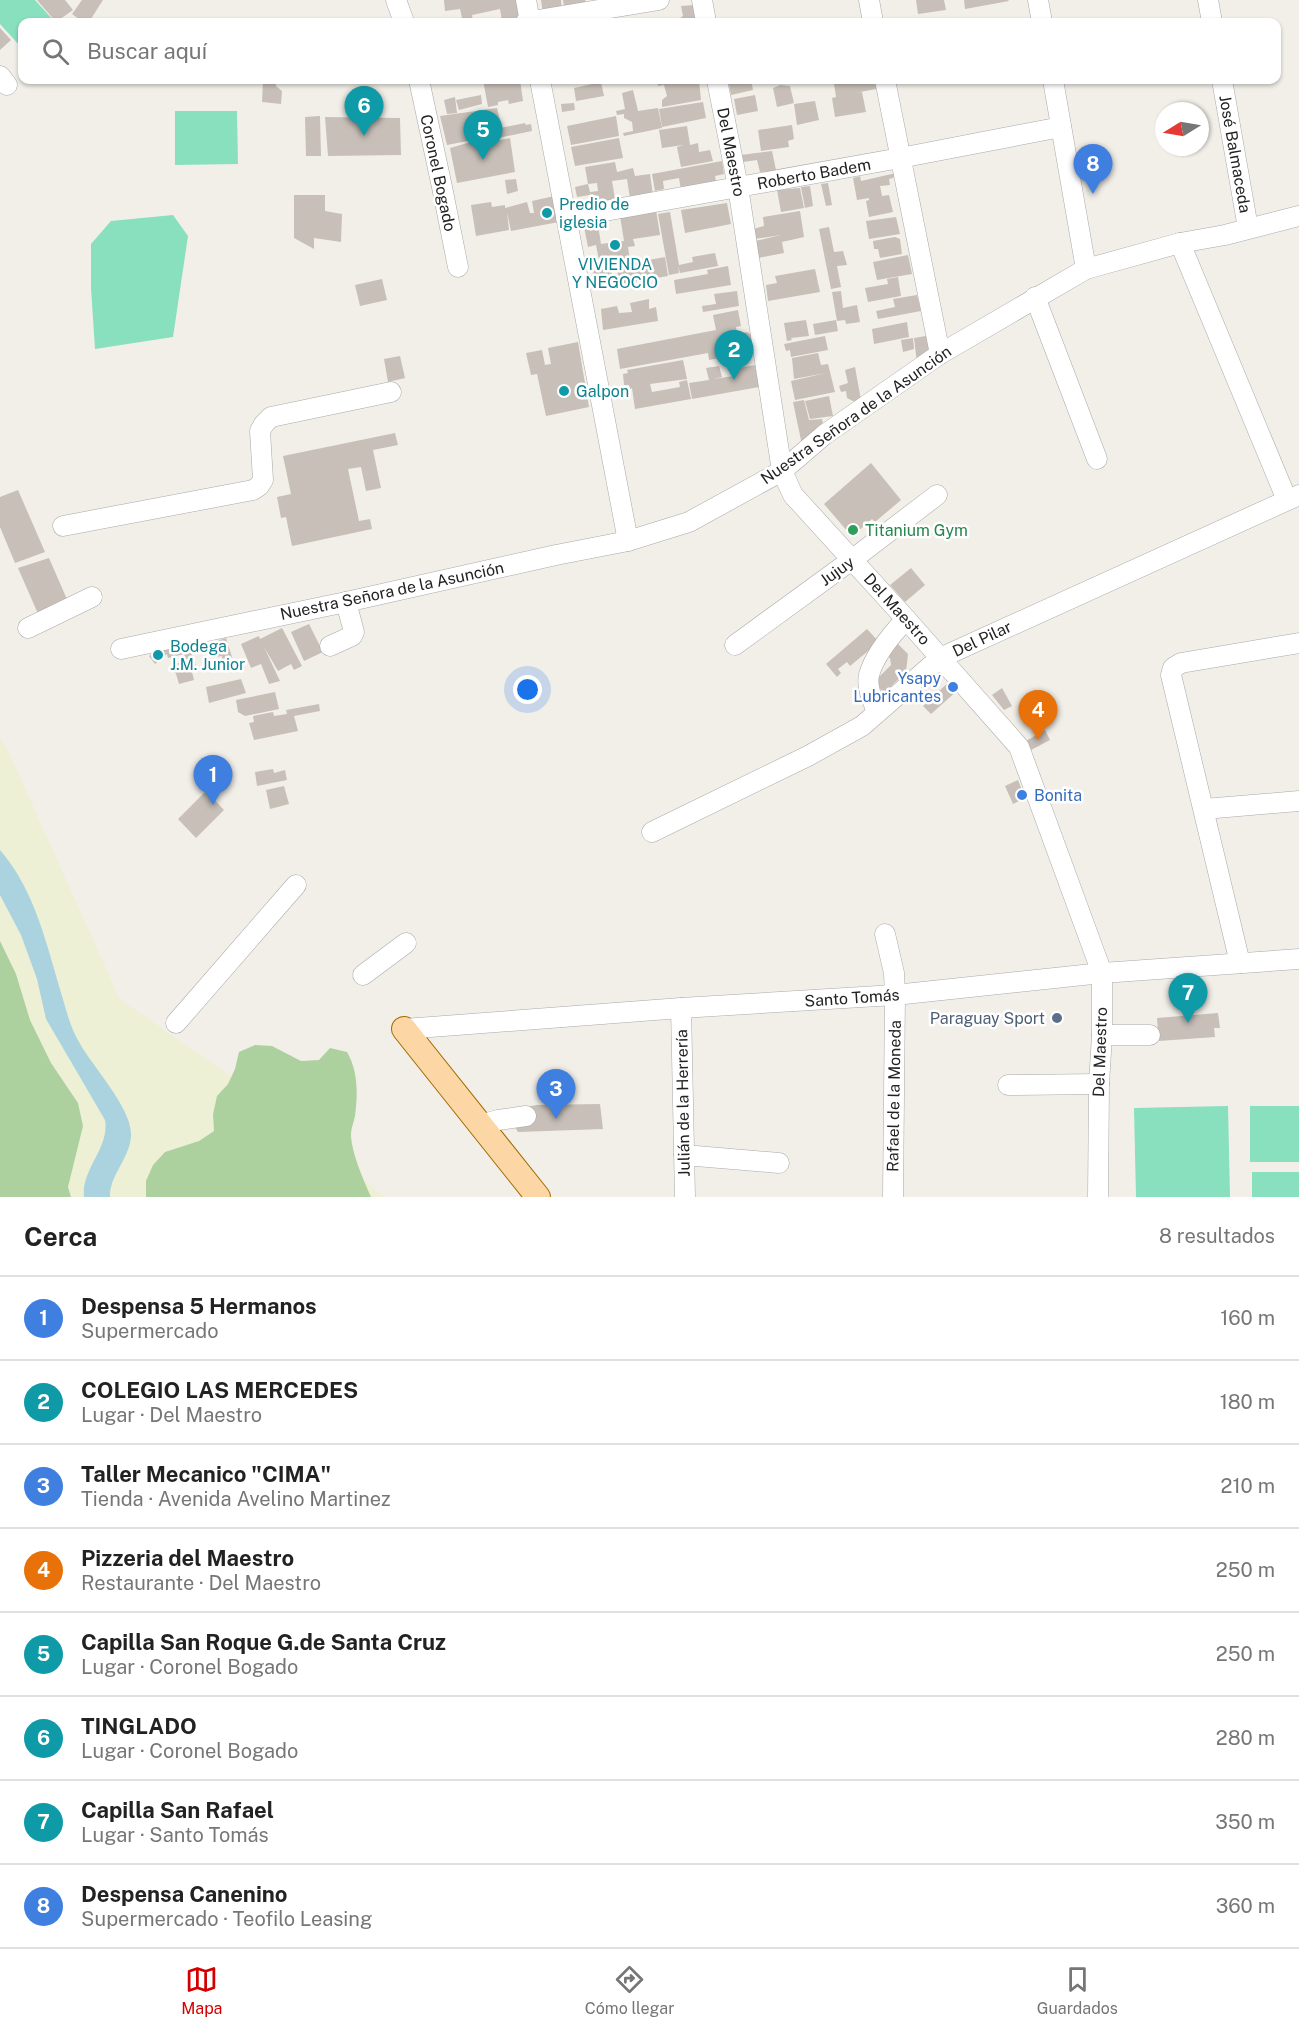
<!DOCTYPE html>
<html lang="es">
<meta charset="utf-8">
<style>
body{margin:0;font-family:"Public Sans",sans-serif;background:#f6f6f6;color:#222}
.compass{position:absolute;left:1155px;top:102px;width:54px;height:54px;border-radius:50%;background:#fff;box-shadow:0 2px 4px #0004;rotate:259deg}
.you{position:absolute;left:528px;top:690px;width:21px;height:21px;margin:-15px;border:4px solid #fff;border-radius:50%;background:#1a73e8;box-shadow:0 0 0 9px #1a73e833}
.badge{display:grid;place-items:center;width:39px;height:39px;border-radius:50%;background:#d40000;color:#fff;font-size:20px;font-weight:700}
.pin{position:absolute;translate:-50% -50px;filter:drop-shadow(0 2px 3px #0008)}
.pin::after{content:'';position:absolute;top:32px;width:21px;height:18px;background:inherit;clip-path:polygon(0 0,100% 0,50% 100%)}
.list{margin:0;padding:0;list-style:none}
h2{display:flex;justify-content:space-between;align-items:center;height:78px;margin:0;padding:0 24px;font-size:26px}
h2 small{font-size:20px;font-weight:400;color:#767676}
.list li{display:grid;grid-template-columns:39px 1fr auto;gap:18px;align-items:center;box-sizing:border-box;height:84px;padding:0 24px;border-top:2px solid #e0e0e0}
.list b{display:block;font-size:22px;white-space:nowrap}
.list p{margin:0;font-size:20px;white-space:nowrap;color:#767676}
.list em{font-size:20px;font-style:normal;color:#767676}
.icon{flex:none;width:33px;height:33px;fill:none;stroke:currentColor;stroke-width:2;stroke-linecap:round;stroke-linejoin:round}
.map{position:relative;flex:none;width:1299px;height:1197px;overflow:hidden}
.search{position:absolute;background:#fff;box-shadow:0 2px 4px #0004;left:18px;right:18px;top:18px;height:66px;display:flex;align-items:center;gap:15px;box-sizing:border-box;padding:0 21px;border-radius:12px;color:#767676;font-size:22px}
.sheet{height:750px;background:#fff}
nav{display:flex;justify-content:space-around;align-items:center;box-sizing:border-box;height:84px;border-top:2px solid #e0e0e0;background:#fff;font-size:16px;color:#767676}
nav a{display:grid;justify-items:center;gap:3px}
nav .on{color:#d40000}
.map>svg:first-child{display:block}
</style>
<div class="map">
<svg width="1299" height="1197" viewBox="0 0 1299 1197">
<rect width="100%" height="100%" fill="#f2efe9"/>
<path fill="#eef0d5" d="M0 739 6 746 120 999 290 1117 384 1197H0Z"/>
<g fill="#add19e">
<path d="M0 941 16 974 30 1020 51 1063 78 1103 83 1126 68 1187 71 1197H0Z"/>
<path d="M255 1045 272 1046 301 1061 319 1060 330 1048 347 1052C358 1071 358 1093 355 1116 354 1122 351 1128 351 1134 351 1152 364 1181 371 1197H146V1181L153 1165 165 1152 199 1141 214 1131 213 1114 217 1096 228 1084 235 1069 239 1052Z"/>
</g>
<g fill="#88e0be">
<path d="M0 0H35L55 22H22V48L0 24Z"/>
<path d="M175 111H237L238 164 175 165Z"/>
<path d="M173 215 188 236 173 337 95 349 91 288V244L111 221Z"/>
<path d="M1228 1106 1230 1197H1136L1134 1108Z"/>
<rect x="1250" y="1106" width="49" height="56"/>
<rect x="1252" y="1172" width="47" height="25"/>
</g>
<path fill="#aad3df" d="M0 850C35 890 47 946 62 996 67 1012 70 1027 79 1042 92 1066 130 1106 131 1133 132 1156 109 1175 110 1197H84C81 1169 110 1148 105 1120L46 1019 37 979 21 935 0 895Z"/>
<g fill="#c7bfb8">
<path d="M37 0H65L73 10 56 22Z"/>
<path d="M82 0H103L89 22H83L72 14Z"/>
<path d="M444 0H518L524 18 502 21 500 9 472 15 473 22H463L460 9 445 11Z"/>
<path d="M541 0H561L562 11 543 14Z"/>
<path d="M563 0H585L586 3 564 6Z"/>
<path d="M916 0H944L946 10 918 14Z"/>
<path d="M964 0H1008L1009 1 965 9Z"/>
<path d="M695 5 698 22H674L683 16 681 6Z"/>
<path d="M0 28 11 40 0 50Z"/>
<path d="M263 80H276V86L282 91 281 104 262 102Z"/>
<path d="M483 80H520L523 101 509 104 508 100 498 102V105L488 107Z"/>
<path d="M657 80H699L701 100 662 107V100L667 96 664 85 658 86Z"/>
<path d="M728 80H751L753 90 731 95Z"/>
<path d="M859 80H877L881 88 855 93 862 92 866 112 835 117 832 98 836 97 834 84Z"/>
<path d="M601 82 604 96 576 101 574 88Z"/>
<path d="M780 85 790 86 794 103 777 107 773 88Z"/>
<path d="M633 90 638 111 658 108 662 128 624 136 623 133 633 131 632 122 624 118V114L617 115 616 111 625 109 622 93Z"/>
<path d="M481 95 482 104 459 110 456 100Z"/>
<path d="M755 95 758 111 737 115 734 99Z"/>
<path d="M455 97 457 113 447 114 444 100Z"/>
<path d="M815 101 819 120 797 125 794 104Z"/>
<path d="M703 102 706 118 662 127 659 109Z"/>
<path d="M574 103 575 110 562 112 561 104Z"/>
<path d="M497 108 501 124 477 129 478 139 447 145 440 116Z"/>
<path d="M320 116 321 156H306L305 117Z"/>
<path d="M616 116 619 136 571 145 567 126Z"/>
<path d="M325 117 400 118 401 155 328 156Z"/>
<path d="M525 123 526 125 531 124 532 131 493 139 491 130Z"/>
<path d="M792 125 794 139 788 141 789 147 761 151 758 130Z"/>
<path d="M687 126 690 145 698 143 699 152 710 150 713 161 681 167 677 147 683 145 662 148 659 130Z"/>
<path d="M510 138 515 172 457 183 450 148 471 142 472 146Z"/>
<path d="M619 138 623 158 575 166 571 147Z"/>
<path d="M772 151 776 170 760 172 757 160 743 162 741 155Z"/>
<path d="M722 161 724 174 715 176 716 181 698 184 699 187 681 190 679 178 663 181 664 189 655 191 652 174Z"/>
<path d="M615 162 617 172 633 168 635 176 650 174 653 195 630 199 627 179 612 181 615 199 591 203 590 195 577 197 575 187 588 184 590 192 598 191 597 183 588 184 585 167Z"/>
<path d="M896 173 893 178 889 179 890 185 880 186 882 196 889 195 893 212 869 217 866 201 869 200V198L857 200 853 178 860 176 861 181Z"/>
<path d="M516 179 518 191 507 194 505 180Z"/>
<path d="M828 183 832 205 826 206 821 184Z"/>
<path d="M810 186 813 206 805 208 801 187Z"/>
<path d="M800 188 804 208 781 212 777 190Z"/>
<path d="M294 195H325V211L342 214 341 242 314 238V249L294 238Z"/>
<path d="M559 195 564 221 511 231 507 212 509 230 476 236 471 205 491 202 492 207 505 205V208L527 202 530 213H534L532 201Z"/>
<path d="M727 203 731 224 685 233 681 210Z"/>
<path d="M656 210 660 235 633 239 635 246 628 247 630 260 600 265 596 245 588 247 584 227 598 225 601 244 624 241 620 216Z"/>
<path d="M800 211 804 237 782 242 784 253 758 258 755 241 781 235 755 239 753 229 764 226 763 217Z"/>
<path d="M670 212 679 265 693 262 692 257 715 253 718 266 680 273 678 266 679 273 669 275 658 214Z"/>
<path d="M896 217 900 234 869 239 866 221Z"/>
<path d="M829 227 834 252 843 251 847 265 837 266 841 287 831 289 819 229Z"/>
<path d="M895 237 900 239 902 254 880 258 878 249H874L873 241Z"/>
<path d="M908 255 912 274 877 280 873 262Z"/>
<path d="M665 257 668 276 620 284 617 269 634 266 633 263Z"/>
<path d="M728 266 731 285 676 294 674 280 708 274 707 270Z"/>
<path d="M611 268 613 280 595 283 593 271Z"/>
<path d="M815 269 820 292 768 301 766 285 777 283 775 276Z"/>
<path d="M898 277 901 296 868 302 865 288 888 284 887 279Z"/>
<path d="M382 279 387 300 360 306 355 285Z"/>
<path d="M737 291 739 306 703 312 702 306 716 304 714 294Z"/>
<path d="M841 291 843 308 857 305 860 322 846 324 845 320 837 321 832 292Z"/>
<path d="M917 295 921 311 878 319 876 311 895 307 893 299Z"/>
<path d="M649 299V309L656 307 658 321 603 330 601 309 617 306 619 313 632 312 630 303Z"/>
<path d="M738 310 741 326 736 327 741 354 709 360 708 353 620 369 617 349 716 330 713 315Z"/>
<path d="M806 320 809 336 791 338 792 340 787 341 784 323Z"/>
<path d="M836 320 838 331 815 335 813 324Z"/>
<path d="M907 322 909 337 874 344 872 329Z"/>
<path d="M747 332 752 335 758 348 746 351 743 333Z"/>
<path d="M825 336 828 350 791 357 790 350 786 351 784 344Z"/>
<path d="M926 336 931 357 917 363 914 338Z"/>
<path d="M913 338 914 349 903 352 901 340Z"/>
<path d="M578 342 589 407 546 416 537 374 531 375 526 353 542 350 545 365 551 364 548 348Z"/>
<path d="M818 353 821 365 828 364 835 392 795 400 791 381 826 373 794 379 792 358Z"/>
<path d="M400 356 405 378 388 382 384 359Z"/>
<path d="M683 360 687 379 650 384 652 392 680 387 679 382 687 380 691 399 635 409 632 388 630 389 629 385H624L623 374 628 373 627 370Z"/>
<path d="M755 365 759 387 692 399 689 383 709 380 706 368 719 366 722 377 713 379 734 376 733 369Z"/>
<path d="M855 367 861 400 855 402 847 398 846 391 841 392 839 386 848 383 845 370Z"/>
<path d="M829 396 833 416 810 419 805 401Z"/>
<path d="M804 400 809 420 822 419 824 429 802 445 793 402Z"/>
<path d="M395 433 398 445 373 450 381 488 366 491 361 467 348 469 359 521 370 519 372 529 292 546 286 517 281 518 277 497 291 494 283 456Z"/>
<path d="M871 463 901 500 875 522 872 519 856 533 848 532 824 504Z"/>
<path d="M18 490 45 552 15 563 0 527V497Z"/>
<path d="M49 558 69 604 39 616 18 568Z"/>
<path d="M911 568 925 585 905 602 890 585Z"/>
<path d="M309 624 323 652 304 661 291 632Z"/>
<path d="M282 628 302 666 294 670 291 664 278 671 264 647 280 681 269 684 261 664 251 668 241 644 259 636 260 639Z"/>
<path d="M867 629 879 642 850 666 847 662 838 669 841 673 837 677 826 664Z"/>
<path d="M226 638 232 657 222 659V656L215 657 210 643Z"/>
<path d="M895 641 908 654 906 672 884 693 874 682 891 665 890 658 885 653Z"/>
<path d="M188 642 196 666 191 668 194 680 179 684 173 664 186 661 184 654 168 658 167 654 155 664 149 656 158 649Z"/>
<path d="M241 679 246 693 209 703 206 687Z"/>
<path d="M950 681 958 690 931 714 923 706Z"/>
<path d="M1002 688 1012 706 1004 710 992 695Z"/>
<path d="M275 692 279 709 245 716 238 712 236 700Z"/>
<path d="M319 704 320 711 294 716 298 731 254 740 249 723 254 722 253 716 273 712 274 716 287 714 286 710Z"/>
<path d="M1045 730 1050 740 1031 750 1026 741Z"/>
<path d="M273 769 274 773 285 770 287 780 257 786 255 772Z"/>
<path d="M1018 780 1025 798 1013 804 1005 786Z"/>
<path d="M284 786 289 804 270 809 266 790Z"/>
<path d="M206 791 224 810 196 838 178 819Z"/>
<path d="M1218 1013 1220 1028H1214L1215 1037 1159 1041 1157 1018Z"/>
<path d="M600 1104 603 1129 518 1132 504 1110 537 1105Z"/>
</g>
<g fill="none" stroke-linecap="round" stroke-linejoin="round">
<g stroke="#a9a9a9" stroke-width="21">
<g id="minor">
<path d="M396 0 404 22"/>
<path d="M526 0 530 22"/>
<path d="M702 0 706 22"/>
<path d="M869 0 873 22"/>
<path d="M1038 0 1042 22"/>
<path d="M1208 0 1212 22"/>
<path d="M526 22 659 0"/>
<path d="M0 76 7 85"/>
<path d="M419 80 442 187 458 267"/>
<path d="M540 80 628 541"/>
<path d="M717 80 738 187 782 471 793 495 906 619 1019 747 1102 973V1035L1099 1084 1098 1197"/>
<path d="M885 80 940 354"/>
<path d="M1053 80 1086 269"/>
<path d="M1222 80 1248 228"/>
<path d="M566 218 900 158 1061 127"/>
<path d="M1180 243 1287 500"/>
<path d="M1035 297 1097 459"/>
<path d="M63 526 253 490 259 486 263 480 260 431 264 424 271 417 391 392"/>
<path d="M28 628 92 597"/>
<path d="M735 645 853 559 937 495"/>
<path d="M330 646 352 636 354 632 346 602"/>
<path d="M121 649 346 602 556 555 628 541 689 522 782 471 824 435 940 354 1086 269 1180 243 1225 235 1299 216"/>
<path d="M877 712C873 701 866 687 869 675 874 656 893 633 906 619"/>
<path d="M1204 809 1299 801"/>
<path d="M652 832 808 756 862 726 940 658 1299 495"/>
<path d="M885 934 894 973 895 995 893 1197"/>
<path d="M1240 963 1171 675 1173 668 1181 663 1299 643"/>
<path d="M363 975 406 943"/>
<path d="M681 1008 685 1197"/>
<path d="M176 1023 296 885"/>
<path d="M404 1029 681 1008 895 995 1102 973 1299 959"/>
<path d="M1102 1035H1150"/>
<path d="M1008 1085 1099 1084"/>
<path d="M480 1125 498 1120 526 1116"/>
<path d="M684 1155 779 1163"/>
</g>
</g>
<g stroke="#a06b00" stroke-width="26">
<path id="major" d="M404 1029 538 1197"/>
</g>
<use href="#minor" stroke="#fff" stroke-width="20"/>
<use href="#major" stroke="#fcd6a4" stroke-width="24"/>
</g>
<g fill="#0f9aa8" stroke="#fff" stroke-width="2">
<circle cx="547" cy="213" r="6"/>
<circle cx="615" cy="245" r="6"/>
<circle cx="564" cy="391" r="6"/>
<circle cx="158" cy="655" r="6"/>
</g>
<circle fill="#2e9e5b" stroke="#fff" stroke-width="2" cx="853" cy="530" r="6"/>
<g fill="#3f7fe0" stroke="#fff" stroke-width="2">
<circle cx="953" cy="687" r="6"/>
<circle cx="1022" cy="795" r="6"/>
</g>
<circle fill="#5c6f8a" stroke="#fff" stroke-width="2" cx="1057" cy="1018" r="6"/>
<g text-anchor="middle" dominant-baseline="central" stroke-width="5" stroke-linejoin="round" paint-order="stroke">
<g font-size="16" fill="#222" stroke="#fff">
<text transform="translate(731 152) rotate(79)">Del Maestro</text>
<text transform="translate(1235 154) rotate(80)">José Balmaceda</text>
<text transform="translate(438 173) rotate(78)">Coronel Bogado</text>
<text transform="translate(814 174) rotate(-10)">Roberto Badem</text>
<text transform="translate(856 415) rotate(-35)">Nuestra Señora de la Asunción</text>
<text transform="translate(837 571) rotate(-36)">Jujuy</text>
<text transform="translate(392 591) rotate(-12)">Nuestra Señora de la Asunción</text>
<text transform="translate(897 609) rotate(48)">Del Maestro</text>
<text transform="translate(982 639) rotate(-25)">Del Pilar</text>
<text transform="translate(852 998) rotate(-4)">Santo Tomás</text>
<text transform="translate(1100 1052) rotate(-88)">Del Maestro</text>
<text transform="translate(894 1096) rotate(-89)">Rafael de la Moneda</text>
<text transform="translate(683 1103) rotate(-91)">Julián de la Herrería</text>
</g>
<g font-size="16" fill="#0d838f" stroke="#fff" text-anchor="start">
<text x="559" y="204">Predio de<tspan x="559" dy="18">iglesia</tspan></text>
<text x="615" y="264" text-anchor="middle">VIVIENDA<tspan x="615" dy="18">Y NEGOCIO</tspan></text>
<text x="576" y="391">Galpon</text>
<text x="170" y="646">Bodega<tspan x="170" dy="18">J.M. Junior</tspan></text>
</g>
<g font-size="16" fill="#27864d" stroke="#fff" text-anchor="start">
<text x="865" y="530">Titanium Gym</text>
</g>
<g font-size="16" fill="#366cbe" stroke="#fff" text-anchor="end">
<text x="941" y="678">Ysapy<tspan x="941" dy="18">Lubricantes</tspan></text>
<text x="1034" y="795" text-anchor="start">Bonita</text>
</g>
<g font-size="16" fill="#4e5e75" stroke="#fff" text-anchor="end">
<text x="1045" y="1018">Paraguay Sport</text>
</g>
</g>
</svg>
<svg class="compass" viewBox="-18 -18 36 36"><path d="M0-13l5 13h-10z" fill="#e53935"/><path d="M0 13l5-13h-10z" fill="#767676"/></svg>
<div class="you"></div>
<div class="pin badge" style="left:213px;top:805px;background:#3f7fe0">1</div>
<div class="pin badge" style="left:734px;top:380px;background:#0f9aa8">2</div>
<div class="pin badge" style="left:556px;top:1119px;background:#3f7fe0">3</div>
<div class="pin badge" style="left:1038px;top:740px;background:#e8710a">4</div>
<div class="pin badge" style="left:483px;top:160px;background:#0f9aa8">5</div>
<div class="pin badge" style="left:364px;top:136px;background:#0f9aa8">6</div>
<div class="pin badge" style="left:1188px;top:1023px;background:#0f9aa8">7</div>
<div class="pin badge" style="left:1093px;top:194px;background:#3f7fe0">8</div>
<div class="search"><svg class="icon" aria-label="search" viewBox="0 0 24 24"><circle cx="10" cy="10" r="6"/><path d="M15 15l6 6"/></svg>Buscar aquí</div>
</div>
<section class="sheet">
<h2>Cerca<small>8 resultados</small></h2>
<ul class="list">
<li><span class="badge" style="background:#3f7fe0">1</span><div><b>Despensa 5 Hermanos</b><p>Supermercado</p></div><em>160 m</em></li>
<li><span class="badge" style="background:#0f9aa8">2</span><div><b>COLEGIO LAS MERCEDES</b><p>Lugar · Del Maestro</p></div><em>180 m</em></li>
<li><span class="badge" style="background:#3f7fe0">3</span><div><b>Taller Mecanico &quot;CIMA&quot;</b><p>Tienda · Avenida Avelino Martinez</p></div><em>210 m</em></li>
<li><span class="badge" style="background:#e8710a">4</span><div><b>Pizzeria del Maestro</b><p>Restaurante · Del Maestro</p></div><em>250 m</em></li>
<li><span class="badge" style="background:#0f9aa8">5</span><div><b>Capilla San Roque G.de Santa Cruz</b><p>Lugar · Coronel Bogado</p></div><em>250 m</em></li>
<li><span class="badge" style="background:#0f9aa8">6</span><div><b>TINGLADO</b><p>Lugar · Coronel Bogado</p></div><em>280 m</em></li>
<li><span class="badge" style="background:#0f9aa8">7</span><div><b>Capilla San Rafael</b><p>Lugar · Santo Tomás</p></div><em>350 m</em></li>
<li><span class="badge" style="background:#3f7fe0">8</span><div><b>Despensa Canenino</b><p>Supermercado · Teofilo Leasing</p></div><em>360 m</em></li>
</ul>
</section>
<nav>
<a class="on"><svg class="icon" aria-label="map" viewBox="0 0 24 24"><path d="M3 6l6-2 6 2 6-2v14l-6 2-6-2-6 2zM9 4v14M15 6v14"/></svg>Mapa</a>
<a><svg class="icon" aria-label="directions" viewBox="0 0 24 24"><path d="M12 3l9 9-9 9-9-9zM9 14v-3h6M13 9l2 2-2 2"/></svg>Cómo llegar</a>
<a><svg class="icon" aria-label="saved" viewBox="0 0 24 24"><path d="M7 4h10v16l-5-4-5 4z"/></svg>Guardados</a>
</nav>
